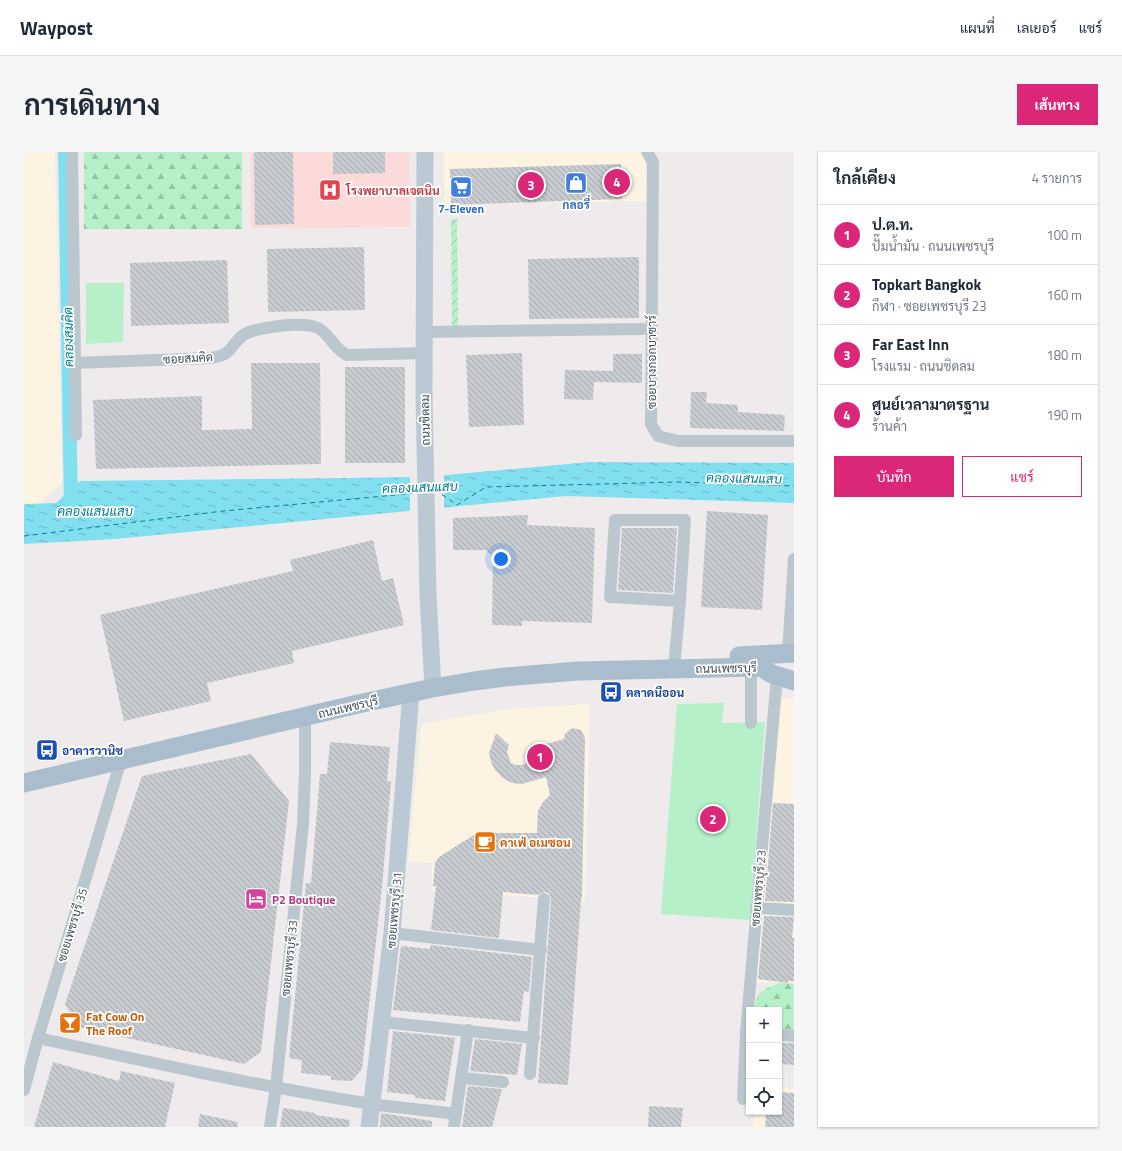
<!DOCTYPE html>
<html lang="th">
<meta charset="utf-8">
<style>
body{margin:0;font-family:"Titillium Web",Sarabun,sans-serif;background:#f6f6f7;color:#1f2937}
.controls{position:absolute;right:12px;bottom:12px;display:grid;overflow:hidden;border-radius:0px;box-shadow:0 1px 3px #0004}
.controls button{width:36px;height:36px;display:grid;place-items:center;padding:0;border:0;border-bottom:1px solid #e0e1e3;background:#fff;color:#1f2937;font:20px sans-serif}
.you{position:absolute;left:477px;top:407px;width:14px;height:14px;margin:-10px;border:3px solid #fff;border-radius:50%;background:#1a73e8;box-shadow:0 0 0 6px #1a73e833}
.badge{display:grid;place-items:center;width:26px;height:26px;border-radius:50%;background:#db2777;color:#fff;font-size:13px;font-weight:700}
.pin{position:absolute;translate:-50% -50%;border:2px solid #fff;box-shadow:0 1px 4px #0006}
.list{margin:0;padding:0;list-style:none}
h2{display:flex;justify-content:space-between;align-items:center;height:52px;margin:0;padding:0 16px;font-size:17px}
h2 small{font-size:13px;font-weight:400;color:#747a83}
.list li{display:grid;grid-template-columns:26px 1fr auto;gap:12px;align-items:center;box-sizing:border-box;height:60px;padding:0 16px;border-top:1px solid #e0e1e3}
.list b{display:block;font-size:15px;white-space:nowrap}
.list p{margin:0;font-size:13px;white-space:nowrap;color:#747a83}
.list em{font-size:13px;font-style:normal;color:#747a83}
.actions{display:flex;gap:8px;padding:12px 16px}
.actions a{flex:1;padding:9px 0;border:1px solid #db2777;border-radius:0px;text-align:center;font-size:14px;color:#db2777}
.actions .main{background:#db2777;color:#fff}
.icon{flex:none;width:22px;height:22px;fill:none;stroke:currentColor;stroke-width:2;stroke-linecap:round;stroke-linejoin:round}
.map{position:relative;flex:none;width:770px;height:975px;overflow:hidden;border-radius:0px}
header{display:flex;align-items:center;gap:24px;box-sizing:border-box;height:56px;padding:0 20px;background:#fff;border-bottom:1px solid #e0e1e3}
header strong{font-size:19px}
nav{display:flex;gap:22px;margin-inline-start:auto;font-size:14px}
.intro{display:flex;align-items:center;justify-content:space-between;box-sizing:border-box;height:96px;padding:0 24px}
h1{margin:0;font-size:28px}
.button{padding:10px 18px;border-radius:0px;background:#db2777;color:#fff;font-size:14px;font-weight:700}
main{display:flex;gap:24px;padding:0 24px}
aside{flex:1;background:#fff;border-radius:0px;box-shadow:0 1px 3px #0004}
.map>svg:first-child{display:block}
</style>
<header>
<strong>Waypost</strong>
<nav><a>แผนที่</a><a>เลเยอร์</a><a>แชร์</a></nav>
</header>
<div class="intro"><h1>การเดินทาง</h1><a class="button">เส้นทาง</a></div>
<main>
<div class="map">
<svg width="770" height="975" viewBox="0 0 770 975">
<defs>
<pattern id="forest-firs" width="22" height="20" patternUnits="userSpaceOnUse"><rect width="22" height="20" fill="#b6f0c9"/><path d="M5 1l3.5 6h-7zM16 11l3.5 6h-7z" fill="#96c5a6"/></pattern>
<pattern id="garden-furrows" width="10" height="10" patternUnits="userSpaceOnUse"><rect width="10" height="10" fill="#b6f0c9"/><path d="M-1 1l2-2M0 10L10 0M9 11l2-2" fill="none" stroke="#96c5a6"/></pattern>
<pattern id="water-ripples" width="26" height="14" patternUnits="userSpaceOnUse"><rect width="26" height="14" fill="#81dfef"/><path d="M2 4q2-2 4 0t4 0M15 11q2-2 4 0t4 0" fill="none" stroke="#6bb7c5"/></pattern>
<pattern id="building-back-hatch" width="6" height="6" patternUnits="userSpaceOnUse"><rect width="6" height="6" fill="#c8ccd1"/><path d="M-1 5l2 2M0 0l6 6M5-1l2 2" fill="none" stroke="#a4a8ad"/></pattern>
</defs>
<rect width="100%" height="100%" fill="#efebec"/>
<g fill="#fcf3e2">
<path d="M0 0H31L38 330 16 352H0Z"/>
<path d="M420 0H621L623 49 427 53 420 55Z"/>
<path d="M755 546H770V831L729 830Z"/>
<path d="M566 552 561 749 408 738V711L384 710 397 572 483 557Z"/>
<path d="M755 936 770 937V975H729L730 960H755Z"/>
</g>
<path fill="#fbdad9" d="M227 0H385L386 75 227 76Z"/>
<g fill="#b6f0c9">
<path d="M62 131H100L99 190 62 192Z"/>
<path d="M700 551 698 571 741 570 726 768 637 762 653 552Z"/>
</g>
<g fill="url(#forest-firs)">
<rect x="60" y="0" width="158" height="77"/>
<path d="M757 831 770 832V882L755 881V858H730C731 840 742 835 757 831Z"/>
</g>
<path fill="url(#garden-furrows)" d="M427 67H433L434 174H428Z"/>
<path fill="url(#water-ripples)" d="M566 310 770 311V351L542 344 91 387 0 392V352L32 351 56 329 401 325Z"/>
<path fill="#efebec" d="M420 321V357L386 360V323Z"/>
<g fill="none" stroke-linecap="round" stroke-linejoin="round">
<path stroke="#81dfef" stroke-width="14" d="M41 0 47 356"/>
<g stroke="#087f93" stroke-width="1" stroke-dasharray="5 4" stroke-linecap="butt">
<path d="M410 339H413L433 353 462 335 654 330 770 334"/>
<path d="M0 384 199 359 393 341"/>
</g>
</g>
<g fill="url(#building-back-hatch)">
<path d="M230 0H269L270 72 231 73Z"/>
<path d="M309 0H361V21L309 22Z"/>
<path d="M597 12 598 47 427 53 426 17Z"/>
<path d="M340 95 341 158 244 160 243 97Z"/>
<path d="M615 105V166L505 167 504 107Z"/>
<path d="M203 108 205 171 107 174 106 111Z"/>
<path d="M498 201 500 273 445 275 442 203Z"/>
<path d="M589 202H618V231L570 230 569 248 540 247 541 218 589 219Z"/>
<path d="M227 211H296L297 312 72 317 69 248 178 244V278L228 277Z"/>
<rect x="321" y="215" width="60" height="96"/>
<path d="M667 240H683L682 251 714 253V260L761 263 760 279 666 276Z"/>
<path d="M683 359 744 363 738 458 677 455Z"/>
<path d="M504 363 503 373 571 376 568 471 498 469V474L468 473 469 405 462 398H429V366Z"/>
<path d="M598 376H653L649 441 594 438Z"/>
<path d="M349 388 358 429 369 426 380 473 268 499 270 511 183 531 187 549 100 569 76 463 269 419 266 408Z"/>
<path d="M548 576 557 578 561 586 558 747H557L544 933 514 931 527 748 525 741 520 740 514 743 479 740 475 786 407 778 412 734H409L411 711 415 705 453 681H513L514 659 519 650 526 643 522 625 498 632 488 631 479 626 471 618 467 610 465 601 472 581 485 593 483 600 487 611 492 613H499L504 610 508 603 509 596 540 587 541 582Z"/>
<path d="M306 590 366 595 363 629 367 630 358 735 338 917 328 929 307 928V924L277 921 278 908 265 906 282 731H287L296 622H303Z"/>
<path d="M227 602 265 649 237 900 220 912 54 875 41 852 118 624Z"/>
<path d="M749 651 770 652V750L741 749Z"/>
<path d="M740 764 770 765 768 786H770V829H764V831L734 827Z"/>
<path d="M406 793 508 805 505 840 500 839 496 870 369 858 377 794 406 797Z"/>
<path d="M369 879 431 886 421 949 391 946V943L363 940Z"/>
<path d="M451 887 498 892 493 923 446 919Z"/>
<path d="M758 891H770V913L757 912Z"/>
<path d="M29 910 95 929 97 919 151 931 141 975H10Z"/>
<path d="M444 934 478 937 468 975H438Z"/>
<path d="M755 940 770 941V975H741L742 960H755Z"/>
<path d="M625 954 659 956 657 975H624Z"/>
<path d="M259 956 291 961V963L326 968 325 975H256Z"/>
<path d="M357 961 408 969V975H356Z"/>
<path d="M176 962 214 970 213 975H174Z"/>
</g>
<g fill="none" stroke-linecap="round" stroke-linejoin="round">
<g stroke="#bbc7cf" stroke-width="12">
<path d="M48 0 52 283"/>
<path d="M623 0 629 10 627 272 634 284 654 289H770"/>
<path d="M401 180 619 177"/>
<path d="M50 211 187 206C210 202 204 196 218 184 230 175 280 169 294 176 306 182 310 197 323 203L401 201"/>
<path d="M764 501 770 407"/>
<path d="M650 517 656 449 661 368H591L586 445 656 449"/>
<path d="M727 571V515"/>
<path d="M732 756 770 758"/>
<path d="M368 781 517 798"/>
<path d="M358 870 510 886"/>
<path d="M755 883 770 884"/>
<path d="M14 886C124 910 235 934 347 952 375 956 404 958 432 962"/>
<path d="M506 922 520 747"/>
<path d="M438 926 479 930"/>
<path d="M0 938 14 886 97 608"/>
<path d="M719 947 722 880 753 524"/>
<path d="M246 975 252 935 279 672 281 621V565"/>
<path d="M430 975 444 878"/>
</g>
<g stroke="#bbc9d4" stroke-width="17">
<path d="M401 0 400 242 404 444 409 536"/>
<path d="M345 975 368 781 387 540"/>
</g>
<g stroke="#aabdcd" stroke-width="19">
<path d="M715 504 770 501"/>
<path d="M0 631 334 552 409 536 450 529 481 525 554 519 737 515 748 522 770 529"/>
</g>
</g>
<defs>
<g id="shop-square" transform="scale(1.15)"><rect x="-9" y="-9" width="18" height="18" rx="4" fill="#3f7fe0" stroke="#fff"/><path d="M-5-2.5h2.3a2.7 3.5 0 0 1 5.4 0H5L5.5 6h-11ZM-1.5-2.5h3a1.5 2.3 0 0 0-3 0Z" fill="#fff"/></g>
<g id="supermarket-square" transform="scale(1.15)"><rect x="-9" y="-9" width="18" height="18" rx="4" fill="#3f7fe0" stroke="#fff"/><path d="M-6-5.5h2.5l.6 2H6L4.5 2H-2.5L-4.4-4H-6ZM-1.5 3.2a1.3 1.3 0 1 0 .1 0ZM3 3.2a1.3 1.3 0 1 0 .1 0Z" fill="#fff"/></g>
<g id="hospital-square" transform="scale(1.15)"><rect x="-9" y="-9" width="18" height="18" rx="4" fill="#e0444e" stroke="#fff"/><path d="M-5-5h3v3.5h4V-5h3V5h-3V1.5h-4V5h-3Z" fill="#fff"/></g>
<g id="bus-square" transform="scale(1.15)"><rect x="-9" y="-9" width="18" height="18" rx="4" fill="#1a4fb4" stroke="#fff"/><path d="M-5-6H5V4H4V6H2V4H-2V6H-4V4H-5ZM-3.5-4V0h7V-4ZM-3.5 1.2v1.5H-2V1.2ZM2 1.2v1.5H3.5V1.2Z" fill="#fff"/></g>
<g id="cafe-square" transform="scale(1.15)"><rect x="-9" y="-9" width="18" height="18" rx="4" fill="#e8710a" stroke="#fff"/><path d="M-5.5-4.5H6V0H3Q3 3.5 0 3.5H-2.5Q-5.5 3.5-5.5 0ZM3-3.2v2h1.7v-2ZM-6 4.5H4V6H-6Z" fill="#fff"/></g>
<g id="hotel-square" transform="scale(1.15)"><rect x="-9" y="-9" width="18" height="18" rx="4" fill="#d1479c" stroke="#fff"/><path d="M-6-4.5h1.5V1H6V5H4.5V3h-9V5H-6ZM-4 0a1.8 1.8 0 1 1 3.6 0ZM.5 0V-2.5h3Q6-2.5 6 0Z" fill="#fff"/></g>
<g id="bar-square" transform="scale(1.15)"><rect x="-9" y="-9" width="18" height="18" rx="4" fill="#e8710a" stroke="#fff"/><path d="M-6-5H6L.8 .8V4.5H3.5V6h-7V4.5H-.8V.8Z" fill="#fff"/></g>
</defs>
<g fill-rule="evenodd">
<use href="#shop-square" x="552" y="31"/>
<use href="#supermarket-square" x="437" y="35"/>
<use href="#hospital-square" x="306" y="38"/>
<use href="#bus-square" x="587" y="540"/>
<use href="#bus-square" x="23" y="598"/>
<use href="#cafe-square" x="461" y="690"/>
<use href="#hotel-square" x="232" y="747"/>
<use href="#bar-square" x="46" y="871"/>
</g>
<g text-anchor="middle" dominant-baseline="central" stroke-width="3.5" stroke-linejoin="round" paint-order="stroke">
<g font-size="12" font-weight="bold" fill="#be3a42" stroke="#fff" text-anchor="start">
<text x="322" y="38">โรงพยาบาลเจตนิน</text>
</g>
<g font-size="12" font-weight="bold" fill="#366cbe" stroke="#fff">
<text x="552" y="52">กลอรี่</text>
<text x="437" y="56">7-Eleven</text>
</g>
<g font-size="12" fill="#43515a" stroke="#fff">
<text transform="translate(164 206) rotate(-3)">ซอยสมคิด</text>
<text transform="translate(627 210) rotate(-90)">ซอยบางกอกบาซาร์</text>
<text transform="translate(401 268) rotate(-91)">ถนนชิดลม</text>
<text transform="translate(702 516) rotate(-1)">ถนนเพชรบุรี</text>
<text transform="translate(324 555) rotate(-13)">ถนนเพชรบุรี</text>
<text transform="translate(734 736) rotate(-85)">ซอยเพชรบุรี 23</text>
<text transform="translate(370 758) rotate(-85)">ซอยเพชรบุรี 31</text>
<text transform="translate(48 773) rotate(-73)">ซอยเพชรบุรี 35</text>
<text transform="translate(265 806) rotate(-84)">ซอยเพชรบุรี 33</text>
</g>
<g font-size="12" font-weight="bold" fill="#164399" stroke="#fff" text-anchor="start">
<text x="602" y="540">ตลาดนีออน</text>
<text x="38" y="598">อาคารวานิช</text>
</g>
<g font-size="12" font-weight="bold" fill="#c56008" stroke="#fff" text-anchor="start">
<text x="476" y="690">คาเฟ่ อเมซอน</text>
<text x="62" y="864">Fat Cow On<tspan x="62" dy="14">The Roof</tspan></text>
</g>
<g font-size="12" font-weight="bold" fill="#b23c85" stroke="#fff" text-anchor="start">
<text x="248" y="747">P2 Boutique</text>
</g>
<g font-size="13" font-style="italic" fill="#087f93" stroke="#fff">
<text transform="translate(44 185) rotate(-91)">คลองสมคิด</text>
<text transform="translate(720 326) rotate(1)">คลองแสนแสบ</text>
<text transform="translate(396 335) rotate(-2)">คลองแสนแสบ</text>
<text x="71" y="359">คลองแสนแสบ</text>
</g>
</g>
</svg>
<div class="controls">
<button>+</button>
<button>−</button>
<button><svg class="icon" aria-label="locate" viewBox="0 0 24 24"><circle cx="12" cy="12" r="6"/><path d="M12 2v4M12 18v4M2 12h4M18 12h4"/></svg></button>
</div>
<div class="you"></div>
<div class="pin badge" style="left:516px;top:605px">1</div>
<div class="pin badge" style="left:689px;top:667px">2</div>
<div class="pin badge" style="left:507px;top:33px">3</div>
<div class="pin badge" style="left:593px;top:30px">4</div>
</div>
<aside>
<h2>ใกล้เคียง<small>4 รายการ</small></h2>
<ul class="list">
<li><span class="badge">1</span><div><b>ป.ต.ท.</b><p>ปั๊มน้ำมัน · ถนนเพชรบุรี</p></div><em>100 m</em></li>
<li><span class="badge">2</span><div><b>Topkart Bangkok</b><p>กีฬา · ซอยเพชรบุรี 23</p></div><em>160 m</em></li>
<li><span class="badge">3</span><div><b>Far East Inn</b><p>โรงแรม · ถนนชิดลม</p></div><em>180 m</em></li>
<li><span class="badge">4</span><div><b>ศูนย์เวลามาตรฐาน</b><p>ร้านค้า</p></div><em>190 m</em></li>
</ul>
<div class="actions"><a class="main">บันทึก</a><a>แชร์</a></div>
</aside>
</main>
